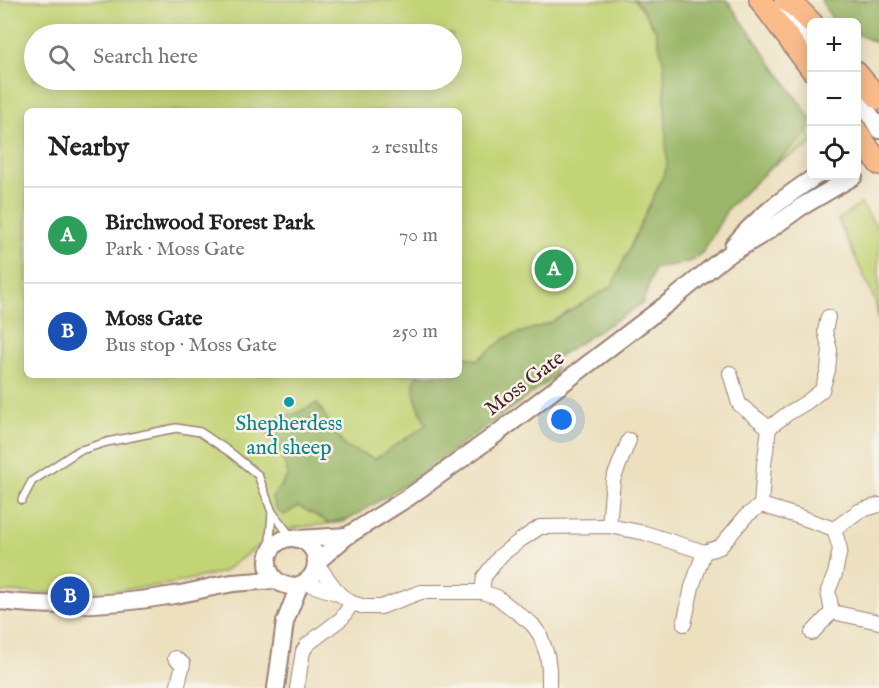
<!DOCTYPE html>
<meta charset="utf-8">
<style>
body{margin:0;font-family:"IM FELL English",serif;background:#f6f6f6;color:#222}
.controls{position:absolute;right:18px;top:18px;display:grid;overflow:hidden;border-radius:9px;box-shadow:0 3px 15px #0003}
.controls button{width:54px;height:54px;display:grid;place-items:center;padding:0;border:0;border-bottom:2px solid #e0e0e0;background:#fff;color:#222;font:30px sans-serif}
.you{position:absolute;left:562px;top:420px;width:21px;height:21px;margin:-15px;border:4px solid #fff;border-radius:50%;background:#1a73e8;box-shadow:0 0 0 9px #1a73e833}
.badge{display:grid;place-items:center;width:39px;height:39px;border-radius:50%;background:#0f766e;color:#fff;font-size:20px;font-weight:700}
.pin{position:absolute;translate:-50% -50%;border:3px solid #fff;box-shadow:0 2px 6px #0006}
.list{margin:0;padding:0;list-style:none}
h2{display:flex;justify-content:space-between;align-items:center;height:78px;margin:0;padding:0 24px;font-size:26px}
h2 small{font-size:20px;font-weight:400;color:#767676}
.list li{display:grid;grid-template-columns:39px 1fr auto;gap:18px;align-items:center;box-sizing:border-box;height:96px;padding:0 24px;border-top:2px solid #e0e0e0}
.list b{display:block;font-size:22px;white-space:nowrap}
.list p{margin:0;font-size:20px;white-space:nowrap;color:#767676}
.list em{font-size:20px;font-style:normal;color:#767676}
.icon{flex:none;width:33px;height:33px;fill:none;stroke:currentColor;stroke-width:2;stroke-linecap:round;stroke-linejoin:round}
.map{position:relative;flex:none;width:879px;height:688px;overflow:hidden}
.search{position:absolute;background:#fff;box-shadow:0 3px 15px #0003;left:24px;top:24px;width:438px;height:66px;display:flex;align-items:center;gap:15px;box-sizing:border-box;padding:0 21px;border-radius:33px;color:#767676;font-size:22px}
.panel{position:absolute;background:#fff;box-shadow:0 3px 15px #0003;left:24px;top:108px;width:438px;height:270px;border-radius:9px}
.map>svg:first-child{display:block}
</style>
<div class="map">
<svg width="879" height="688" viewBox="0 0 879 688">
<rect width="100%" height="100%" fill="#f7f3e8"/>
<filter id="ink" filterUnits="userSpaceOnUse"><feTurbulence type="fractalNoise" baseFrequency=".0167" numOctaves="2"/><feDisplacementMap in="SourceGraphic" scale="12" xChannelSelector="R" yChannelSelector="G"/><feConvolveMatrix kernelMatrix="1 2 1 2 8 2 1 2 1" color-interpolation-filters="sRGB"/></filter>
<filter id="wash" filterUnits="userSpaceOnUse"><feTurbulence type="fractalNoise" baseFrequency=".008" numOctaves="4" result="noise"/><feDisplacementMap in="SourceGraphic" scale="24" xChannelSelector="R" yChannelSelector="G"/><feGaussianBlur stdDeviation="1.35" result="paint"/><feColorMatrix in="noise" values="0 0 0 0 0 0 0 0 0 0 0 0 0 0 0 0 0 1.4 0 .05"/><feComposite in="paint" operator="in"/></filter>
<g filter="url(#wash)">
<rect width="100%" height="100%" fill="#ece0bf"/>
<g fill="#c3d477" stroke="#867a51" stroke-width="1.5" fill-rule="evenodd">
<path d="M0 0H715L786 82 802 114 811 137V145L778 162 344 522 293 528 259 545 223 572 170 584 111 591 50 593 0 592ZM34 34H452V80H34ZM27 111H459V375H27Z"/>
<path d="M861 204 879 230V321L875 300 838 220Z"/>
</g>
<g fill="#9ab668" stroke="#726a4a" stroke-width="1.5">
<path d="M634 0H727L811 119V129L728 208 704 251 692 261 654 269 643 303 557 357 554 377 408 483 351 518 329 523 299 506 284 515 277 510 272 498 288 475 280 449 266 433 282 415 295 414 317 403 345 447 375 459 426 425C421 410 407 389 418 375H459V354L477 360 507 337 550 323 612 286 667 167 664 64 656 31 641 7Z"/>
<path d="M821 0H879V44L857 34 856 22H834Z"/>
</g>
</g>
<g filter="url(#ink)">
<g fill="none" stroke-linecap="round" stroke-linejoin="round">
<g stroke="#9b8075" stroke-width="10">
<g id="service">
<path d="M22 500 32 481 78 451 107 442 176 428 200 432 231 453 258 475 272 512 292 538"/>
<path d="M269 553 272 512"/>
</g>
</g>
<g stroke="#9b8075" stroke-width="16">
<g id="minor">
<path d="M730 373 739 404 769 428 764 465 761 505"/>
<path d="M769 428 787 414 807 402 822 390 828 370 830 350 825 331 828 317"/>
<path d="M609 526 613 480 629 440"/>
<path d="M834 529 859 511 879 505"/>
<path d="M317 564 339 594"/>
<path d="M305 583 339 594 352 603 365 607H381L421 592H482L497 597 532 624 540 635 547 655 549 669V688"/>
<path d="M482 592 484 577 501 555 522 539 540 527 609 526 645 533 704 552 720 547 746 516 761 505 797 516 834 529 840 549 835 574 828 591 832 612 879 622"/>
<path d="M684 624 692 587 704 552"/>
<path d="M812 633 832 612"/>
<path d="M175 658 183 664 177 688"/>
<path d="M297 688 303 651 308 644 342 618 352 603"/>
</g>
</g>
<g stroke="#9b8075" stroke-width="20">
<g id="tertiary">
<path d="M783 0 792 20 812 43"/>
<path d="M856 97 871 116 879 130"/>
<path d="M733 246C757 217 786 196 816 176"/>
<circle cx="292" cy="562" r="24"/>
<path d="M298 539 347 536"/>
<path d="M317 562 347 536 409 497 491 438 672 300 723 258 765 233 801 207 854 176"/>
<path d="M0 601C58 608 117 605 174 595 194 592 213 586 233 583 247 582 261 581 274 580"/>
<path d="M276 688 285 622 299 586"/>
</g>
</g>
<g stroke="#9b8075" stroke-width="24">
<g id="primary">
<path d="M760 0 812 70"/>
<path d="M786 0 798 9 812 23"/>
<path d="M856 72 879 99"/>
<path d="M856 130 879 164"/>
</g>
</g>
<use href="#service" stroke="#fff" stroke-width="7"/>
<use href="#minor" stroke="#fff" stroke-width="14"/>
<use href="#tertiary" stroke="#fff" stroke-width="16"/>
<use href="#primary" stroke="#fabc8b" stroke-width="21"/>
</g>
</g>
<circle fill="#0f9aa8" stroke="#f7f3e8" stroke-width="2" cx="289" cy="402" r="6"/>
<g text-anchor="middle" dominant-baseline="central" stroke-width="5" stroke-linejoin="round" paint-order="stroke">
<g font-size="21" fill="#4a1f2b" stroke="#f7f3e8">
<text transform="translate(525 384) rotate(-37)">Moss Gate</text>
</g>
<g font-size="21" fill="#0d838f" stroke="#f7f3e8">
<text x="289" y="424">Shepherdess<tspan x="289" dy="24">and sheep</tspan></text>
</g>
</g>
</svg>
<div class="controls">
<button>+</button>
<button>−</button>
<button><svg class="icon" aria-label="locate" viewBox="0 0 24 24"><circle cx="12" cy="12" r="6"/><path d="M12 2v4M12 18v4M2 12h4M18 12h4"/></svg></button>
</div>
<div class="you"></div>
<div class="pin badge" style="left:554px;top:269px;background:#2e9e5b">A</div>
<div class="pin badge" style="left:70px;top:596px;background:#1a4fb4">B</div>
<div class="search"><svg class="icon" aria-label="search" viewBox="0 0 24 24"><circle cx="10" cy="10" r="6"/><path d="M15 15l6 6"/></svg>Search here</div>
<section class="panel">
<h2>Nearby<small>2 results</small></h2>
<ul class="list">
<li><span class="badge" style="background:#2e9e5b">A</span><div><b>Birchwood Forest Park</b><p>Park · Moss Gate</p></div><em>70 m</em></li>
<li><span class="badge" style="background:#1a4fb4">B</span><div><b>Moss Gate</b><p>Bus stop · Moss Gate</p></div><em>250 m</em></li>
</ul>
</section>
</div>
